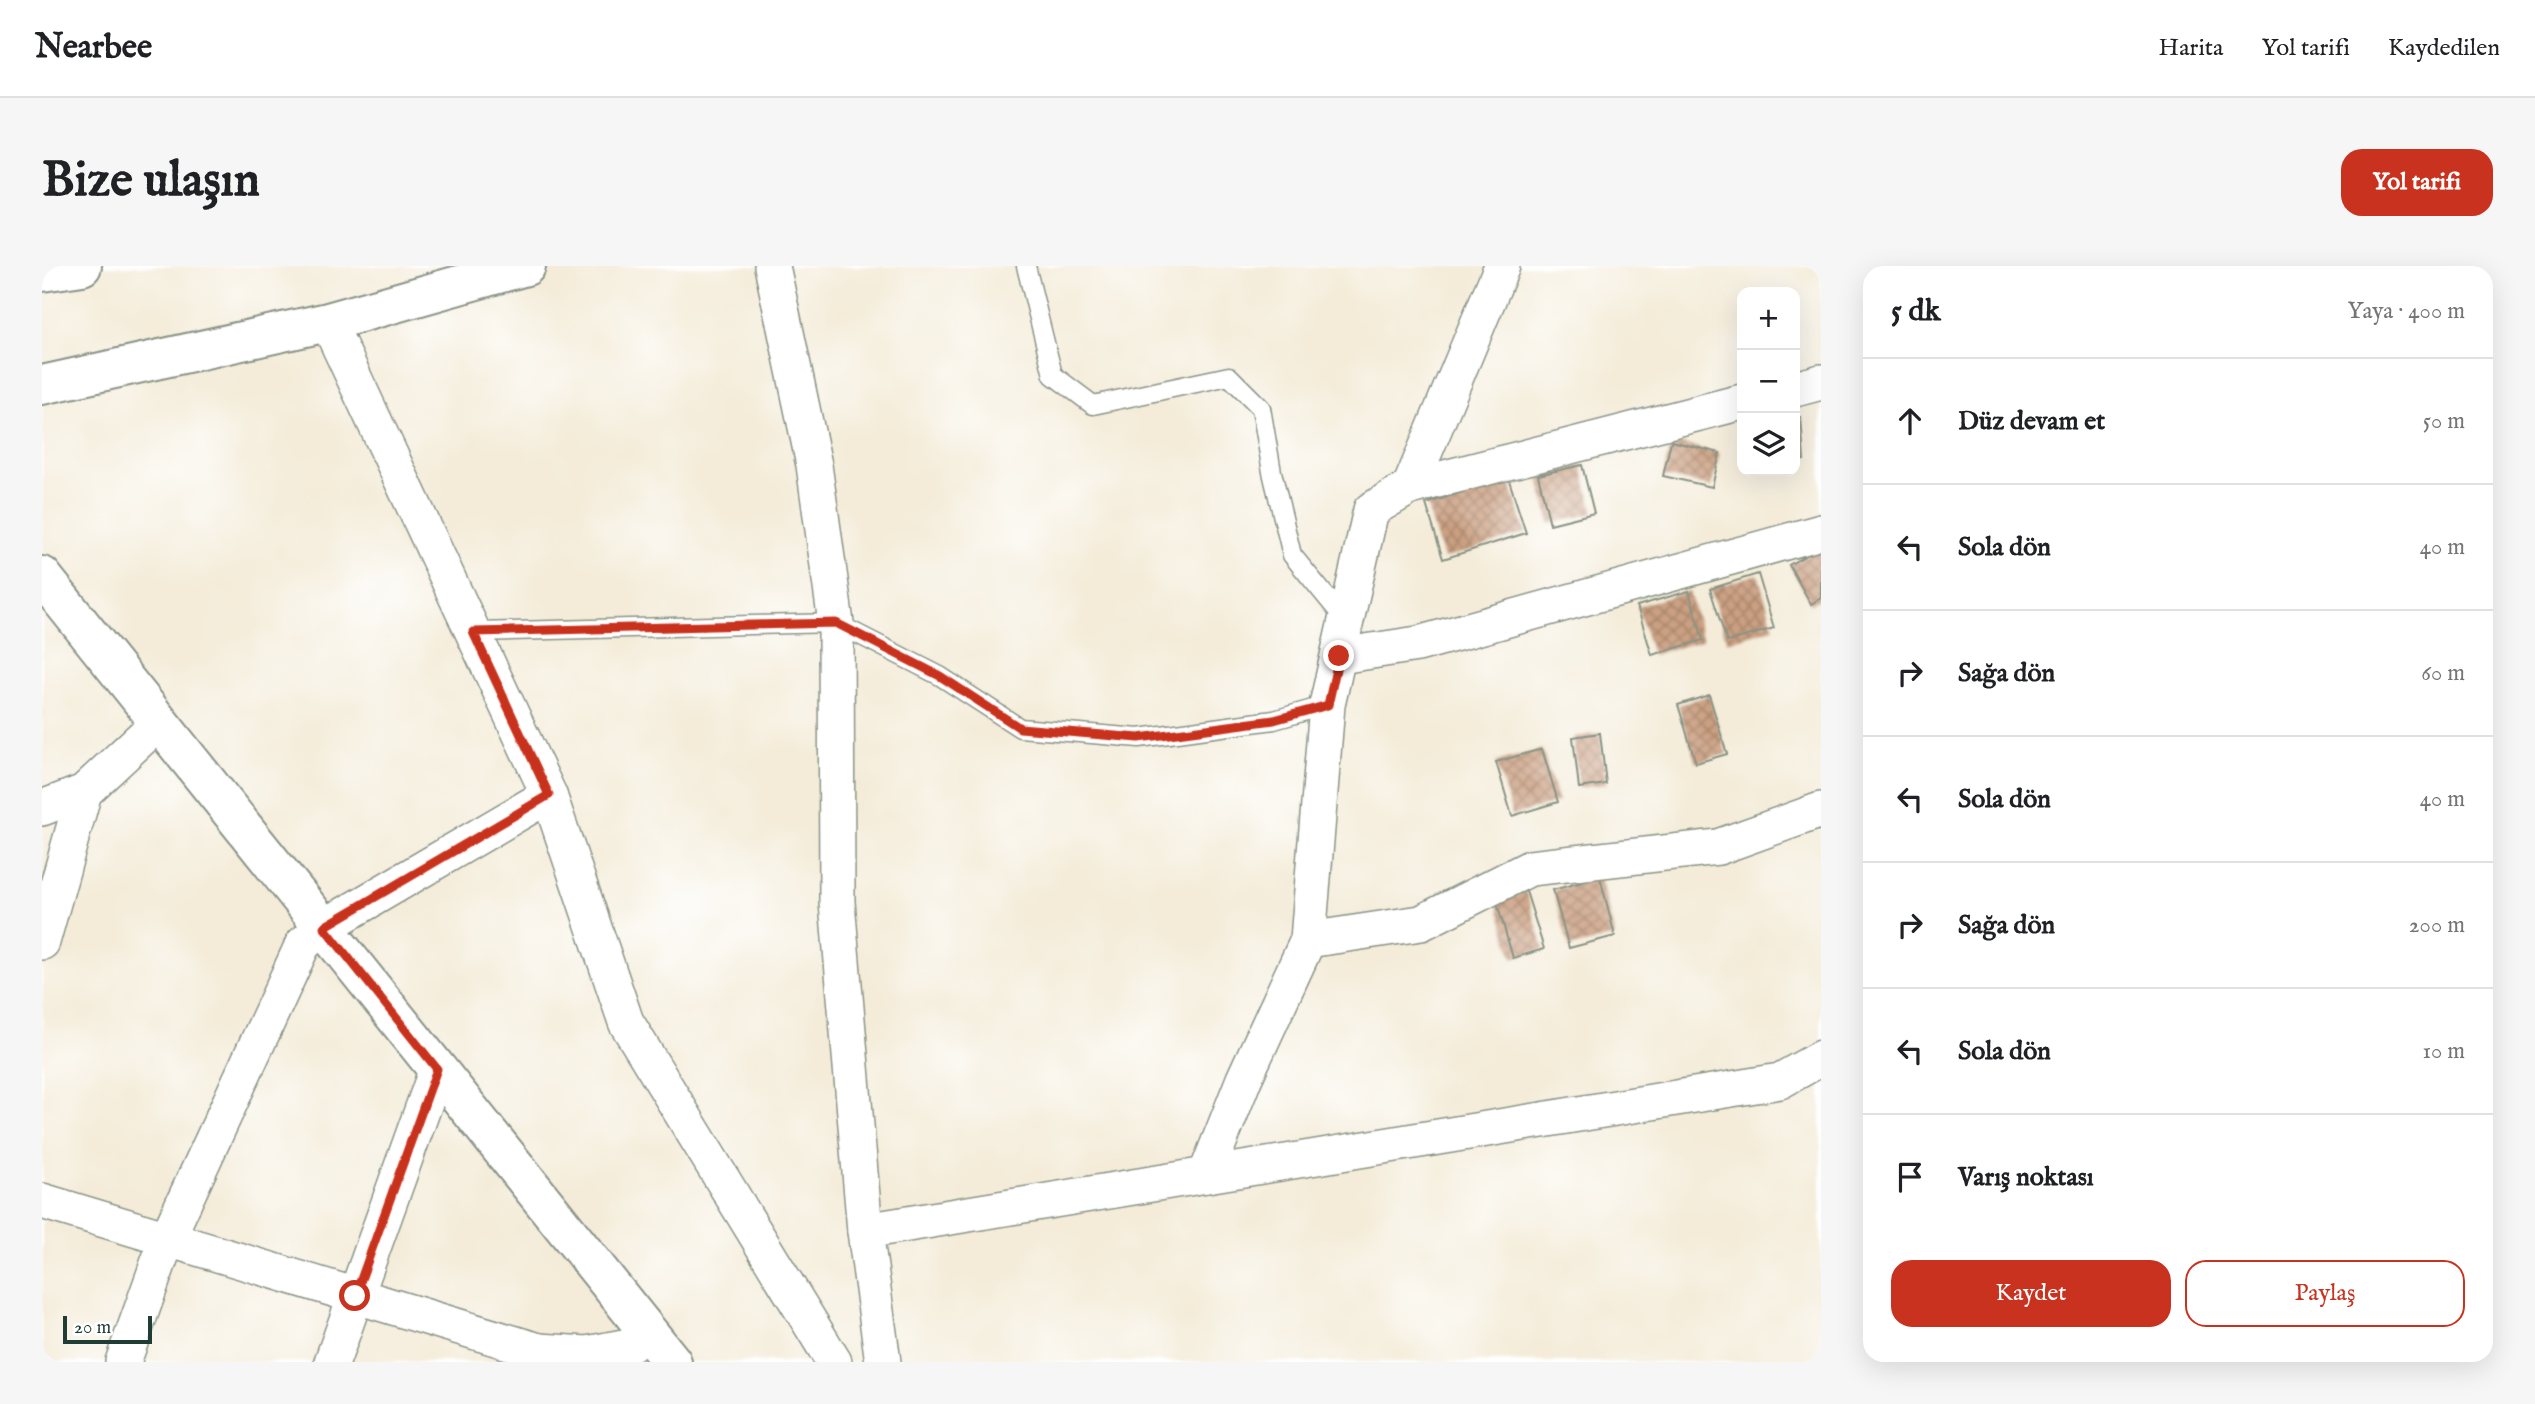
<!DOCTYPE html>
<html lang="tr">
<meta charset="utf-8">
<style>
body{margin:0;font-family:"IM FELL English",serif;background:#f6f6f6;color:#202124}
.controls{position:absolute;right:21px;top:21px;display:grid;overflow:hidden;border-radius:14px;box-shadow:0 7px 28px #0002}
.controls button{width:63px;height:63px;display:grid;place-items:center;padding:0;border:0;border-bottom:2px solid #e0e0e0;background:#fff;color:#202124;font:35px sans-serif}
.scale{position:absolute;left:21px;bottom:18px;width:89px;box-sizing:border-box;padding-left:7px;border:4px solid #1f3d34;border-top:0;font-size:19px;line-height:24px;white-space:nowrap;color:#1f3d34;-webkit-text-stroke:5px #fff;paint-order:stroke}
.stop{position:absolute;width:21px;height:21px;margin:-16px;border:5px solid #c8321e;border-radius:50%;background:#fff}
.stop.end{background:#c8321e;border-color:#fff;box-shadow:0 2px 7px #0008}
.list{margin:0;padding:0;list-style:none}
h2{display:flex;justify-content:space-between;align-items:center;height:91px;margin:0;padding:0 28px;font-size:30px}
h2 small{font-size:23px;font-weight:400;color:#757577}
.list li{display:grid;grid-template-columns:46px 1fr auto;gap:21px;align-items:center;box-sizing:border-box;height:126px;padding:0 28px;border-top:2px solid #e0e0e0}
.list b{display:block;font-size:26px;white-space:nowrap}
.list em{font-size:23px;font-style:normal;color:#757577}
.actions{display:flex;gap:14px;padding:21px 28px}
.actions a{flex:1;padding:16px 0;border:2px solid #c8321e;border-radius:21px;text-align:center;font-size:24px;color:#c8321e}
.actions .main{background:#c8321e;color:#fff}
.icon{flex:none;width:38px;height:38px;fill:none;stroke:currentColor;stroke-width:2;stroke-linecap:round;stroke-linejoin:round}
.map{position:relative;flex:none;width:1779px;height:1096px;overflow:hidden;border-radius:21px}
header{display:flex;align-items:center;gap:42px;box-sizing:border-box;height:98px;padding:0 35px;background:#fff;border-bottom:2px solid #e0e0e0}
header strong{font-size:33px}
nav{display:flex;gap:38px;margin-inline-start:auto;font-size:24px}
.intro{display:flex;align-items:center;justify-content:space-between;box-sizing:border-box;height:168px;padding:0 42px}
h1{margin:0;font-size:49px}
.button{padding:18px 32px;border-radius:21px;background:#c8321e;color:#fff;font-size:24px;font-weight:700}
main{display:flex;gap:42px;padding:0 42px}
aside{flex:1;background:#fff;border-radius:21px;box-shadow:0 7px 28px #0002}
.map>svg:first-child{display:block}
</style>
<header>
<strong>Nearbee</strong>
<nav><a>Harita</a><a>Yol tarifi</a><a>Kaydedilen</a></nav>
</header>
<div class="intro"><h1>Bize ulaşın</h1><a class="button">Yol tarifi</a></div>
<main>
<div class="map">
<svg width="1779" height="1096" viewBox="0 0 1779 1096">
<defs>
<pattern id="building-cross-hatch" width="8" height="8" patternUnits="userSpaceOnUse" patternTransform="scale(1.75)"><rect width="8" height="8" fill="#cca082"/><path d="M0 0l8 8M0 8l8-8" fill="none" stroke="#a5846b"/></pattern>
</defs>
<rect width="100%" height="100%" fill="#fff"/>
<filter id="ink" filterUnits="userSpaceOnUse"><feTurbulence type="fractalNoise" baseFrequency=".0143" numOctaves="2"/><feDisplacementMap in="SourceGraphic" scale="14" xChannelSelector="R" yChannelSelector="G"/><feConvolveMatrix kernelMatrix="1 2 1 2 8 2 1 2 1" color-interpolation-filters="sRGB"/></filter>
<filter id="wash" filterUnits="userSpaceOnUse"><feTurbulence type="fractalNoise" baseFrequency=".00686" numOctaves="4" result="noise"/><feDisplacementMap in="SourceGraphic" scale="28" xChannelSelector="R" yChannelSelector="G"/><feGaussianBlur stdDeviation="1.57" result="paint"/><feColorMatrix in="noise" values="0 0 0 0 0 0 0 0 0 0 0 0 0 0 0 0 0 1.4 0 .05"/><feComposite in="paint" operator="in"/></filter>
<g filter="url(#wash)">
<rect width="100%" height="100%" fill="#f4ecd9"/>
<g id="blocks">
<g fill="url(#building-cross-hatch)">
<path d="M1753 151H1759L1762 194 1753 195Z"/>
<path d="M1629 175 1678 187 1670 221 1621 210Z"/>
<path d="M1540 199 1552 247 1508 258 1496 209Z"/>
<path d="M1466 211 1484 267 1401 293 1384 238Z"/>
<path d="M1779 281V332L1769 338 1747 299Z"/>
<path d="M1716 308 1732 362 1685 376 1668 323Z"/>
<path d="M1647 325 1661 374 1610 389 1595 340Z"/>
<path d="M1667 429 1685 488 1654 497 1636 439Z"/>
<path d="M1558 467 1564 518 1537 522 1531 471Z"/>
<path d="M1500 483 1516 536 1470 550 1454 496Z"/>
<path d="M1558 611 1573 670 1527 682 1511 624Z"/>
<path d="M1484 625 1502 683 1471 692 1454 634Z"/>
</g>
</g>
</g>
<g filter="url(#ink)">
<use href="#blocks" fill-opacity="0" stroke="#8a9486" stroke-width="2"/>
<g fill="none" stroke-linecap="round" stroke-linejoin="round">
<g stroke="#8a9486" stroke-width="21">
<g id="service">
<path d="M984 0 1011 109 1051 139 1187 110 1219 142 1230 206 1250 289 1305 356"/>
<path d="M431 366 794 357 898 410 978 462 1097 472 1232 454 1285 439"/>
</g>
</g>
<g stroke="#8a9486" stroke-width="38">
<g id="minor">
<path d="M730 0 772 199 794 357 795 636 823 965 841 1096"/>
<path d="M286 56 507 529 584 756 792 1096"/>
<path d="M1753 123 1779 116"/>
<path d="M1368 221 1460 0"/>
<path d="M1297 390 1376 378 1779 266"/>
<path d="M0 542 42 526 117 456"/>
<path d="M1266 674 1379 657 1488 602 1676 581 1779 544"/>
<path d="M0 676 42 526"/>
<path d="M1164 909 1202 813 1266 674 1285 439 1329 244 1368 221 1700 136"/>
<path d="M0 935 497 1085"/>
<path d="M823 965 1738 815 1779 792"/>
<path d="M81 1096 125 973 261 678 282 661 507 529"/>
<path d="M290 1096 395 803"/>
<path d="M493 1096 497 1085 545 1088 587 1080 605 1065"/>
</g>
</g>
<g stroke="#8a9486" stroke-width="42">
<path id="tertiary" d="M0 310 630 1096"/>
</g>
<g stroke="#8a9486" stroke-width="42">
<g id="secondary">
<path d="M0 6 40 0"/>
<path d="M0 119 286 56 484 0"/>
</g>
</g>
<use href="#service" stroke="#fff" stroke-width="18"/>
<use href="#minor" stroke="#fff" stroke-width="35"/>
<use href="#tertiary" stroke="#fff" stroke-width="38"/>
<use href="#secondary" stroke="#fff" stroke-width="38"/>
</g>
</g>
<g fill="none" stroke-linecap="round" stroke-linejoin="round" filter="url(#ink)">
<path stroke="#c8321e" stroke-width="9" d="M313 1030 395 803 282 661 507 529 431 366 794 357 898 410 978 462 1097 472 1232 454 1286 439 1297 390"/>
</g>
</svg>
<div class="controls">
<button>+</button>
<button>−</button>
<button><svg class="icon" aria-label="layers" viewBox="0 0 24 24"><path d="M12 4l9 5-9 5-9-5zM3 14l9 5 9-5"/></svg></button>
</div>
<div class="scale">20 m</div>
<div class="stop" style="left:313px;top:1030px"></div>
<div class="stop end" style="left:1297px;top:390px"></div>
</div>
<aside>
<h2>5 dk<small>Yaya · 400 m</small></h2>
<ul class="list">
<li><svg class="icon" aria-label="ahead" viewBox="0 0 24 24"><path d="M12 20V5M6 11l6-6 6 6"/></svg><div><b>Düz devam et</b></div><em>50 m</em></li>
<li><svg class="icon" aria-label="left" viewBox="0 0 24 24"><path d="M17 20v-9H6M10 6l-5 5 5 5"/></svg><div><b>Sola dön</b></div><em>40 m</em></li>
<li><svg class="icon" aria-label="right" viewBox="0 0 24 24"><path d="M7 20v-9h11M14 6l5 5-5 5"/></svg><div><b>Sağa dön</b></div><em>60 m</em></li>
<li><svg class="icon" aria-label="left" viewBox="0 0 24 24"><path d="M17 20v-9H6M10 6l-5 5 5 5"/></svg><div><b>Sola dön</b></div><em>40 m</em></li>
<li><svg class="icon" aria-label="right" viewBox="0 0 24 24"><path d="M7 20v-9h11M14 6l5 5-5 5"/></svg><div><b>Sağa dön</b></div><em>200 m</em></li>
<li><svg class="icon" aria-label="left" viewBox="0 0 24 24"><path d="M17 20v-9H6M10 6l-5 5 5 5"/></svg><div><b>Sola dön</b></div><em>10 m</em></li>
<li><svg class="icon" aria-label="arrive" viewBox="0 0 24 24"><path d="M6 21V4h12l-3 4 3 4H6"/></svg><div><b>Varış noktası</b></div></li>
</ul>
<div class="actions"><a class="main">Kaydet</a><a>Paylaş</a></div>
</aside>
</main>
